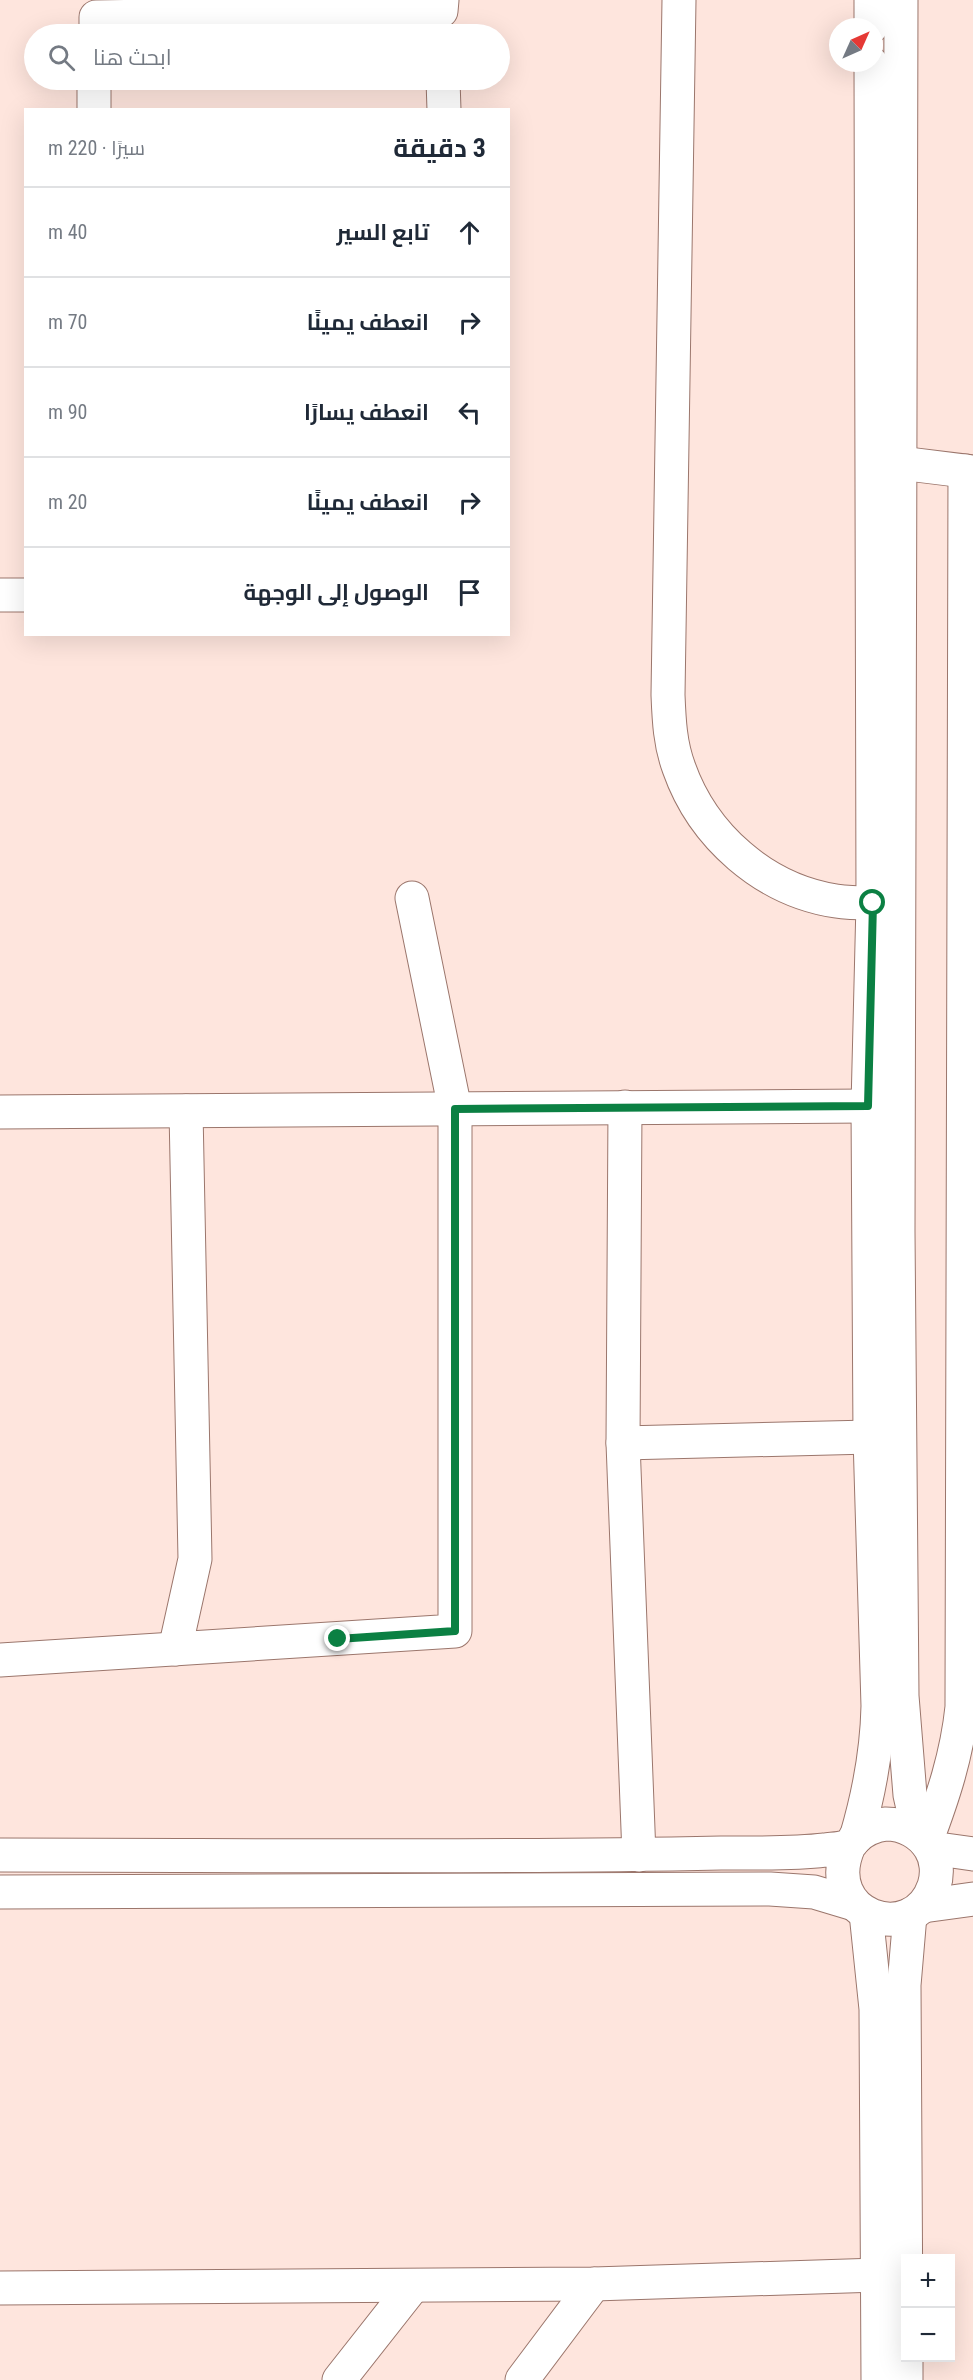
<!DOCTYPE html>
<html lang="ar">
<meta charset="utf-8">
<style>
body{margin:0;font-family:"Roboto Condensed",Cairo,sans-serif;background:#f2f2f3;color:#1f2937;direction:rtl}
.controls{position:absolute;right:18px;bottom:18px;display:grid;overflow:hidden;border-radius:0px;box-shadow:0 6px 24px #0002}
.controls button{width:54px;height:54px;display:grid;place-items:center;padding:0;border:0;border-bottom:2px solid #e0e1e3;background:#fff;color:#1f2937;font:30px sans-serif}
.compass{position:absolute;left:829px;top:18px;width:54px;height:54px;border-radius:50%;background:#fff;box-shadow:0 6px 24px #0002;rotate:45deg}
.stop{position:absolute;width:18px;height:18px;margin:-14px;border:4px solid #0b8043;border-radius:50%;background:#fff}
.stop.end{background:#0b8043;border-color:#fff;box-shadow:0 2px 6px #0008}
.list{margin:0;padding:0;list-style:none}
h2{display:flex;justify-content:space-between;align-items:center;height:78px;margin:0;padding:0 24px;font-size:26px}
h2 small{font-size:20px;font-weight:400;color:#747a83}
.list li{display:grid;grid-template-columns:39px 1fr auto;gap:18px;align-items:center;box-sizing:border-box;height:90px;padding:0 24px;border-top:2px solid #e0e1e3}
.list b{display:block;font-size:22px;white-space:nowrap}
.list em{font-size:20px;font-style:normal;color:#747a83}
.icon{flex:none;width:33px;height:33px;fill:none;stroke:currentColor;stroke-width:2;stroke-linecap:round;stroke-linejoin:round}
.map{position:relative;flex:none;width:973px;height:2380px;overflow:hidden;direction:ltr}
.search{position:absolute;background:#fff;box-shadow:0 6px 24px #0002;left:24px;top:24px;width:486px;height:66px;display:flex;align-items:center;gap:15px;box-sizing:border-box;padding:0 21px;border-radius:33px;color:#747a83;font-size:22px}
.panel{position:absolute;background:#fff;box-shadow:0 6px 24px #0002;left:24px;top:108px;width:486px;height:528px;border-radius:0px;direction:rtl}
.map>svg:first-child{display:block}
</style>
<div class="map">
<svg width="973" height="2380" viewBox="0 0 973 2380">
<rect width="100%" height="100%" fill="#fee5dd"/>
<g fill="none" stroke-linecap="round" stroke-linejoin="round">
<g stroke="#9b766c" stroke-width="35">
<g id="street">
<path d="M679 0 668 695C669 720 670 744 679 768 703 836 764 890 836 901 848 903 861 903 873 903"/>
<path d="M96 34V17L441 11 442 0"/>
<path d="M443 80 444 110"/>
<path d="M94 110V80"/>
<path d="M900 463 973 472"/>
<path d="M0 595H26"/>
<path d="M625 1107 623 1443 639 1855"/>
<path d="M0 1112 868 1106"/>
<path d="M623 1443 870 1437"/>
<path d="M175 1649 195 1559 186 1111"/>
<path d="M0 1660 455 1631V1109L412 898"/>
<path d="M926 1842C943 1797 957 1755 962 1707L965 471"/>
<path d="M0 2288 594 2284 878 2275"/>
<path d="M339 2380 413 2286"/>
<path d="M522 2380 594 2284"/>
</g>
</g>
<g stroke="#9b766c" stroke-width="35">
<g id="secondary">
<path d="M871 0V27"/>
<path d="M901 0 898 1231 902 1696 910 1795 919 1835"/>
<path d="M856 1838C869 1794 877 1752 878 1706L870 1437 868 1106 873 903 871 63"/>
<path d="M866 1913 876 2009 878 2380"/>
<path d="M906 2337 904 1985 910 1915"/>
<path d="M906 2358V2380"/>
</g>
</g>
<g stroke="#9b766c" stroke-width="35">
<g id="primary">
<path d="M931 1848 973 1854"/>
<path d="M0 1855C240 1855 481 1858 721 1853 756 1853 791 1854 825 1850 831 1849 842 1849 848 1846 851 1845 853 1841 855 1838 863 1831 875 1825 886 1824 904 1824 921 1833 930 1848 937 1859 938 1874 934 1886 913 1948 818 1916 849 1846"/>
<path d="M0 1892 770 1889 814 1892 854 1904"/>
<path d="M923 1906 973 1899"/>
</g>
</g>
<use href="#street" stroke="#fff" stroke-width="33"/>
<use href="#secondary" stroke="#fff" stroke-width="33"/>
<use href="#primary" stroke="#fff" stroke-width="33"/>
</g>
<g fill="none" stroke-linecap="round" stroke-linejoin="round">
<path stroke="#0b8043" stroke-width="8" d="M338 1639 455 1631V1109L868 1106 873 903"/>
</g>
</svg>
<div class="controls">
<button>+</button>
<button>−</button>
</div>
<svg class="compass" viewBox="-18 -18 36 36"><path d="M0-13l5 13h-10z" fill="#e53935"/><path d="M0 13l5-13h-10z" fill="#747a83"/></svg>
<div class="stop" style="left:873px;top:903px"></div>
<div class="stop end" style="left:338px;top:1639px"></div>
<div class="search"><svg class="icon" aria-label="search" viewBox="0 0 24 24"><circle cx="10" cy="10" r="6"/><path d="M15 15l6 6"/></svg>ابحث هنا</div>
<section class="panel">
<h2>3 دقيقة<small>سيرًا · 220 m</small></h2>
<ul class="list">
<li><svg class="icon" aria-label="ahead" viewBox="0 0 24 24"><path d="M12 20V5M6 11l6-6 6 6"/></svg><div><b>تابع السير</b></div><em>40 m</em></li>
<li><svg class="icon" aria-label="right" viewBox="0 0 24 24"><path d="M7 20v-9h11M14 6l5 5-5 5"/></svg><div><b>انعطف يمينًا</b></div><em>70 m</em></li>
<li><svg class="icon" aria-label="left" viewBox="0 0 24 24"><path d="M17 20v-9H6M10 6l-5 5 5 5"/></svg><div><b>انعطف يسارًا</b></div><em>90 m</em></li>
<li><svg class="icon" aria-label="right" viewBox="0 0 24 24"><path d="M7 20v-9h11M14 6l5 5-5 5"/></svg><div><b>انعطف يمينًا</b></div><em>20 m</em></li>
<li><svg class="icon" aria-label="arrive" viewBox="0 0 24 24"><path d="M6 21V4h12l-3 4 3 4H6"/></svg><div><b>الوصول إلى الوجهة</b></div></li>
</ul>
</section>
</div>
